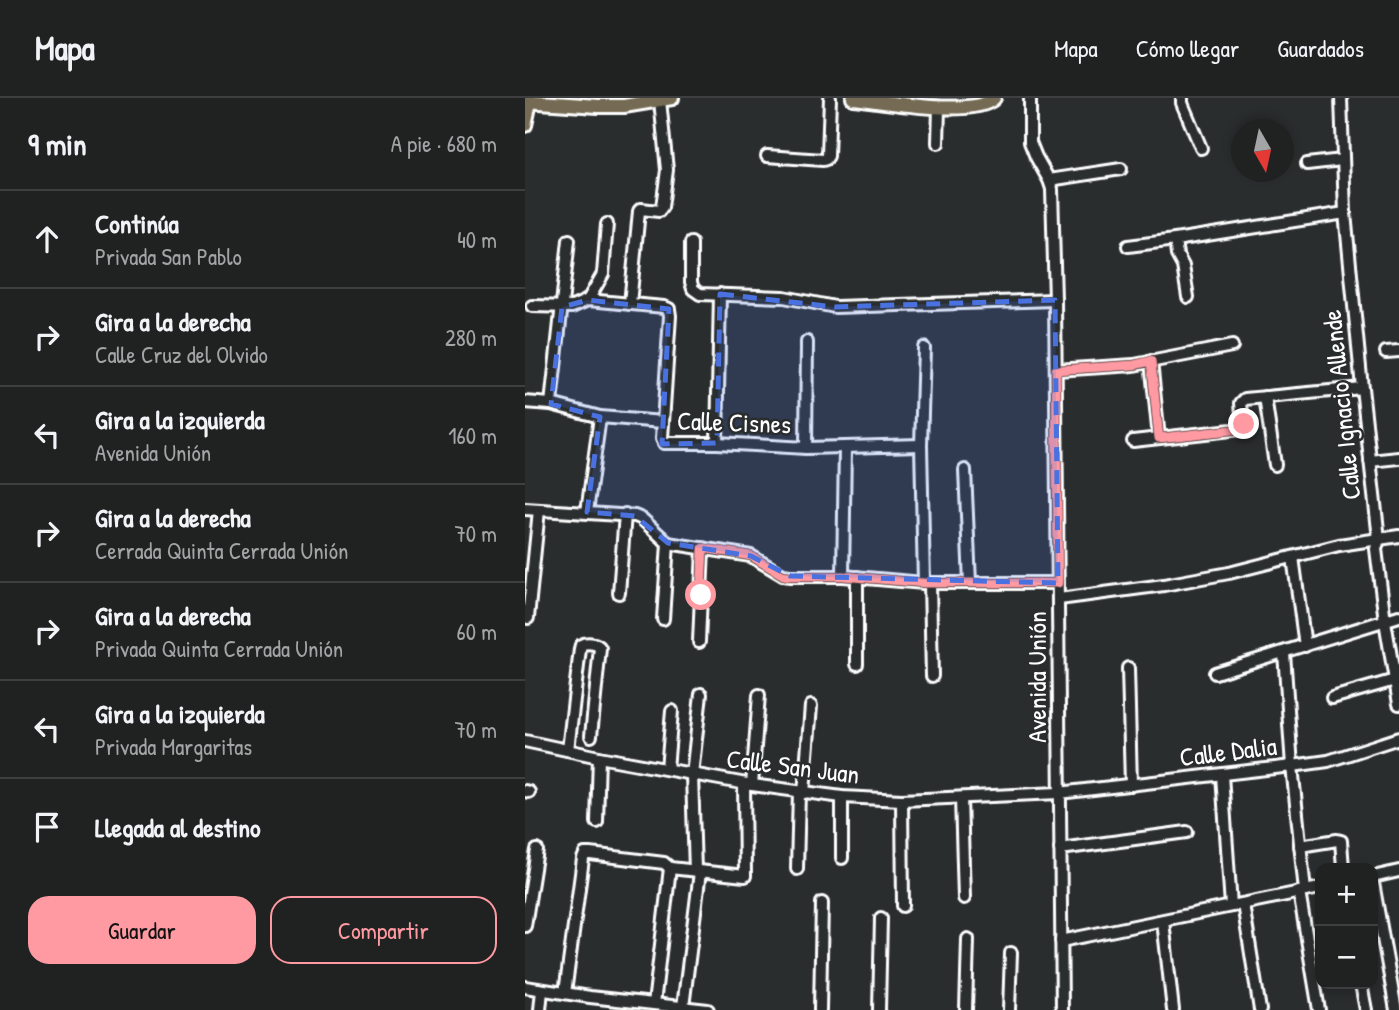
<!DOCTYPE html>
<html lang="es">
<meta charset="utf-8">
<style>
body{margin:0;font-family:"Patrick Hand",sans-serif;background:#2d2f2f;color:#f1f3f6}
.controls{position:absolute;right:21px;bottom:21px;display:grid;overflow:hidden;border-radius:14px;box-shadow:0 4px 10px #0003}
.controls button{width:63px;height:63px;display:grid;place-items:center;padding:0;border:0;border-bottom:2px solid #3d3f40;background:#202222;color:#f1f3f6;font:35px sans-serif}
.compass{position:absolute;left:706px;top:21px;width:63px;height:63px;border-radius:50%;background:#202222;box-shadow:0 4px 10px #0003;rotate:171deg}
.stop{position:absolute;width:21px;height:21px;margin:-16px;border:5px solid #ff9aa2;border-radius:50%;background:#fff}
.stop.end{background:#ff9aa2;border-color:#fff;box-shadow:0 2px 7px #0008}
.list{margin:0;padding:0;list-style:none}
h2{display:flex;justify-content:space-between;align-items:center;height:91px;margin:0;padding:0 28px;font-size:30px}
h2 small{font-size:23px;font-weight:400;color:#a2a4a5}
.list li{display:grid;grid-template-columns:46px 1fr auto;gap:21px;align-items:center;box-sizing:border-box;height:98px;padding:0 28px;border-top:2px solid #3d3f40}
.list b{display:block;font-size:26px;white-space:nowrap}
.list p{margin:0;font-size:23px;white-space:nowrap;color:#a2a4a5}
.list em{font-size:23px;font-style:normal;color:#a2a4a5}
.actions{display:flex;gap:14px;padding:21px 28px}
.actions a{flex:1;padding:16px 0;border:2px solid #ff9aa2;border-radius:21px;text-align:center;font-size:24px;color:#ff9aa2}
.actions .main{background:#ff9aa2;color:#111}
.icon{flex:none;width:38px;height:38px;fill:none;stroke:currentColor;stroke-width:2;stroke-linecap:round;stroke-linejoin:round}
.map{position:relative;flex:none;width:874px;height:912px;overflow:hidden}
header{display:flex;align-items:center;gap:42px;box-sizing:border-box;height:98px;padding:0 35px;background:#202222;border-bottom:2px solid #3d3f40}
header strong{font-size:33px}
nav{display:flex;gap:38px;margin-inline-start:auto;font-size:24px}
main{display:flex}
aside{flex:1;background:#202222}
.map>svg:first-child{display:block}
</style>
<header>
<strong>Mapa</strong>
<nav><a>Mapa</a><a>Cómo llegar</a><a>Guardados</a></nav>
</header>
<main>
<aside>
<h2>9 min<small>A pie · 680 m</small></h2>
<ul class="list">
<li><svg class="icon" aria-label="ahead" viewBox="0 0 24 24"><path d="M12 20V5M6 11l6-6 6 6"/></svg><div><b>Continúa</b><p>Privada San Pablo</p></div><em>40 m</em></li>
<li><svg class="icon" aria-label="right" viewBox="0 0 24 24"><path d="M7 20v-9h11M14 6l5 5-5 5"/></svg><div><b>Gira a la derecha</b><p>Calle Cruz del Olvido</p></div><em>280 m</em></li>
<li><svg class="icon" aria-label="left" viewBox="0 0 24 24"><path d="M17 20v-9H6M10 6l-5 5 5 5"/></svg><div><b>Gira a la izquierda</b><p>Avenida Unión</p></div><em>160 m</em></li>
<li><svg class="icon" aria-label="right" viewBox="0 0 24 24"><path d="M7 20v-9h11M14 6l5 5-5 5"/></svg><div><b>Gira a la derecha</b><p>Cerrada Quinta Cerrada Unión</p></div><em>70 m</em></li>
<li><svg class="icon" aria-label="right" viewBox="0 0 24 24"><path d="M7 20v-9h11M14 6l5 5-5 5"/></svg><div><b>Gira a la derecha</b><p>Privada Quinta Cerrada Unión</p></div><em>60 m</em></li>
<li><svg class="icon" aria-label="left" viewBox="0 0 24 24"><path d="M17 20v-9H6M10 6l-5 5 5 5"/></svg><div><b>Gira a la izquierda</b><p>Privada Margaritas</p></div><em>70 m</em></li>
<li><svg class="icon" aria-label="arrive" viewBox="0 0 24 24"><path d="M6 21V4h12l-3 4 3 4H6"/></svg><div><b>Llegada al destino</b></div></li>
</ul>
<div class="actions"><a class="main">Guardar</a><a>Compartir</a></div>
</aside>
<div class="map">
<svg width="874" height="912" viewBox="0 0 874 912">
<rect width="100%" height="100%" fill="#2a2d2e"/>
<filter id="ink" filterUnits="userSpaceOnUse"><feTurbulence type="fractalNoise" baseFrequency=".0143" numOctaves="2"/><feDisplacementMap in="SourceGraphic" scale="14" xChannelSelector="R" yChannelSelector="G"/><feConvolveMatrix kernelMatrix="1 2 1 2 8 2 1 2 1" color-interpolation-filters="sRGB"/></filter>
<g filter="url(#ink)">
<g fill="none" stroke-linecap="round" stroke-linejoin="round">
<g stroke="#fff" stroke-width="16">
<g id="minor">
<path d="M505 0V44L511 59 524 82 527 91 530 202 537 912"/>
<path d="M657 0V5L676 50"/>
<path d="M816 0 820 115 837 290 854 441 851 451 860 523 874 606"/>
<path d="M413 45 414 10"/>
<path d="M242 58 298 62 301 61 303 58 305 0"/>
<path d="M782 66 817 62"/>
<path d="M524 82 596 71"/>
<path d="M650 142 652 157 658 168 663 199"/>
<path d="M166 145V184L168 191 175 196 259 199 310 209 530 202"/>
<path d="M603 148 650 142 820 115"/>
<path d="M63 202 78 176 82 126"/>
<path d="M105 206 114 113 116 111 134 113 137 109 142 72 135 2"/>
<path d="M7 208 47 209 63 202 139 209 144 211 145 218 137 340 139 345H192L281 350 396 347"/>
<path d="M861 254 874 253"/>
<path d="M626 263 634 340"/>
<path d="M531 272 609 267 707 248"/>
<path d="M740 299 750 367"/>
<path d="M0 304 26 306 75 319 138 324"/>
<path d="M26 306 44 142"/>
<path d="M608 343 716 331 718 326 716 305 720 301 837 290"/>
<path d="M192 345 195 196"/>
<path d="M281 350 282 244"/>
<path d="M845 363 874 360"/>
<path d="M440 372 445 485"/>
<path d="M0 411 110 418 117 421 143 445 226 458 258 477 265 478H318L399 485H533"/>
<path d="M62 414 75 319"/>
<path d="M768 459 780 548"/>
<path d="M318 478 320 350"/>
<path d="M399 485 396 347 399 250"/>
<path d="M405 485 407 578"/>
<path d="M94 495 100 416"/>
<path d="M534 501 639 487 704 475 814 447 874 438"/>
<path d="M3 520 14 412"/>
<path d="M138 521 143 445"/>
<path d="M174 544 178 450"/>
<path d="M759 555 767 668 780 793"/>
<path d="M332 566V479"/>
<path d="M603 570 606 687"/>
<path d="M690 575 874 518"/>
<path d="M807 600 870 582"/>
<path d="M0 643 74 659 227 687 317 699 377 702 534 695 767 668 803 663 874 640"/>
<path d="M43 652 55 551 56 547C61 544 72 545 75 550L66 638"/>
<path d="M142 671 147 613"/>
<path d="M697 677 706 808"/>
<path d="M227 687 234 597"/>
<path d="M0 693 4 694"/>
<path d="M279 695 286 608"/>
<path d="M317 699V760"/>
<path d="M436 700 439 800"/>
<path d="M377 702 378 808"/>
<path d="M72 724 74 659"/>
<path d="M775 748 812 742 816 743 818 770"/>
<path d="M535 751 662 734"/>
<path d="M272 771 274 694"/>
<path d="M170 773 167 677 176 596"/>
<path d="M848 779 874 773"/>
<path d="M848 785 871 912"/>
<path d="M774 794 794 912"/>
<path d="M718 806 735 912"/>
<path d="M638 823 648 912"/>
<path d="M0 828 12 752"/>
<path d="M536 843 795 790"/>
<path d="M836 886 841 912"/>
<path d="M0 889 65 899 183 912"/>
<path d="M40 895 58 761 60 756H65L139 765 145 770 220 778 219 686"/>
<path d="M129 906 145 770"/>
<path d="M158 909 175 774"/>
<path d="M15 912 17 892"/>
<path d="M295 912 297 805"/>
<path d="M354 912 356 820"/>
<path d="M441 912 443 841"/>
<path d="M484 912 486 855"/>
</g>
</g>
<g stroke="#fff" stroke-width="18">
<g id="major">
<path d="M328 0C357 3 449 20 469 0"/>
<path d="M0 3 73 8H99L147 0"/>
<path d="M0 27 5 4"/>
</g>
</g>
<use href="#minor" stroke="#2a2d2e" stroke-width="10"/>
<use href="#major" stroke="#746b52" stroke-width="12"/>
</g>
</g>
<g fill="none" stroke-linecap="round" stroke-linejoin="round" filter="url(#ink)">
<path stroke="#ff9aa2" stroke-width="9" d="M176 497 178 450 226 458 258 477 265 478H318L399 485H533L531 272 609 267 626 263 634 340 716 331 719 326"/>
</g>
<path fill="#4a71e0" fill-opacity="0.2" stroke="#4a71e0" stroke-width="5" stroke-dasharray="14 9" stroke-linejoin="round" d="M195 196 310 209 530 202 533 485 265 478 226 458 143 445 110 418 62 414 75 319 26 306 37 209 63 202 144 211 137 346 192 345Z"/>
<g text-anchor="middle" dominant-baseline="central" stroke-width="5" stroke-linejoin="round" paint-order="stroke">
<g font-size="26" fill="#fff" stroke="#2a2d2e">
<text transform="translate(816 307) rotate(-96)">Calle Ignacio Allende</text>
<text transform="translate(209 324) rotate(2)">Calle Cisnes</text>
<text transform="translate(511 579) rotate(-90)">Avenida Unión</text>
<text transform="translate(703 653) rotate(-7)">Calle Dalia</text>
<text transform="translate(268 668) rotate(7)">Calle San Juan</text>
</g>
</g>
</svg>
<div class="controls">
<button>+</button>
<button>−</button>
</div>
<svg class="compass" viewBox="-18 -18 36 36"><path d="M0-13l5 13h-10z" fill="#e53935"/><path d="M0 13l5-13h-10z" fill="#a2a4a5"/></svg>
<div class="stop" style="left:176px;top:497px"></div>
<div class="stop end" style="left:719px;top:326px"></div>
</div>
</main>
